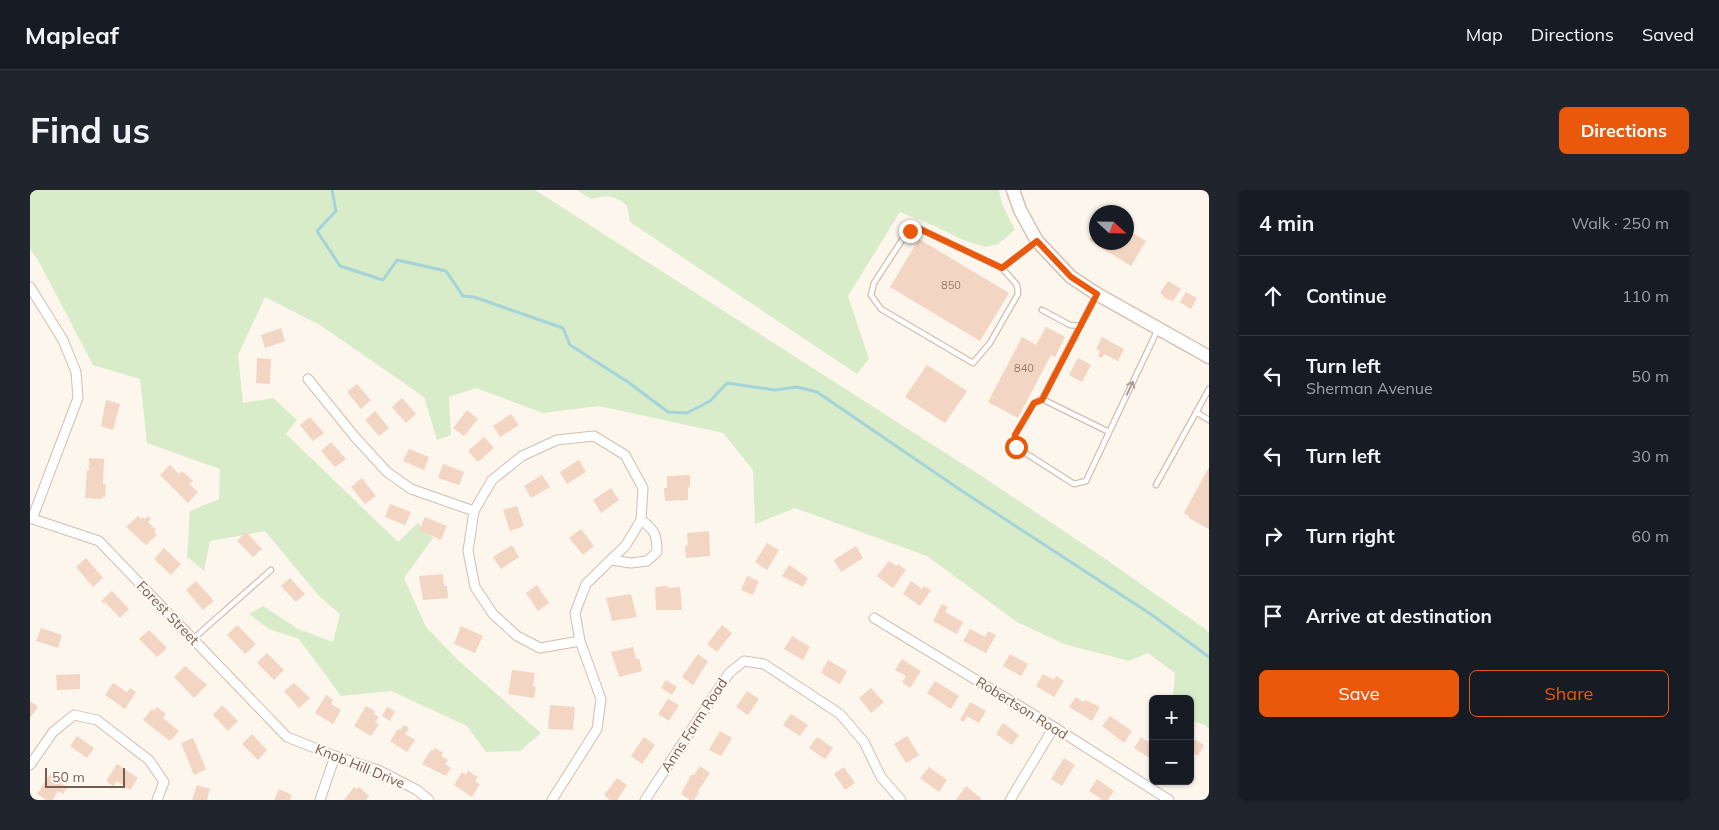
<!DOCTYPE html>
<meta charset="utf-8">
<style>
body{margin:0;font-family:Mulish,sans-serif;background:#20242c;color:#f1f3f6}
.controls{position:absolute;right:15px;bottom:15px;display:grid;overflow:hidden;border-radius:8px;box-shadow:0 1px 4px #0004}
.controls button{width:45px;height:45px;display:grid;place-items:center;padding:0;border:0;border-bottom:1px solid #363941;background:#171b24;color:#f1f3f6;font:25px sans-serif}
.compass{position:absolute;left:1059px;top:15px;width:45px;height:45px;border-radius:50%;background:#171b24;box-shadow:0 1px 4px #0004;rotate:112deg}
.scale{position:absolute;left:15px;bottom:12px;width:80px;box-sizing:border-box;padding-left:5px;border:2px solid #7a5c4d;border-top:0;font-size:14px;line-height:18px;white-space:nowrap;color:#7a5c4d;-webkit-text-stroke:4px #fffaf3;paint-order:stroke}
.stop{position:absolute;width:15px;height:15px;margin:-11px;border:4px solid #ea580c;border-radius:50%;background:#fff}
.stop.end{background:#ea580c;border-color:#fff;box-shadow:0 1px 5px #0008}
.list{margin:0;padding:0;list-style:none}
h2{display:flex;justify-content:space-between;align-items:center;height:65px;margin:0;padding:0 20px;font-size:21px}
h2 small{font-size:16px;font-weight:400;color:#9ea1a6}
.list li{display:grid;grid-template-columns:32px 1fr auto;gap:15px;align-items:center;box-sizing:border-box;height:80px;padding:0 20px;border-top:1px solid #363941}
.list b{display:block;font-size:19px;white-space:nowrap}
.list p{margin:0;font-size:16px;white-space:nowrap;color:#9ea1a6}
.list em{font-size:16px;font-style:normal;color:#9ea1a6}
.actions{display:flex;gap:10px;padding:15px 20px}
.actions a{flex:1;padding:11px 0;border:1px solid #ea580c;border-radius:8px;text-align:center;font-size:18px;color:#ea580c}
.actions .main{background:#ea580c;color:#fff}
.icon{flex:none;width:28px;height:28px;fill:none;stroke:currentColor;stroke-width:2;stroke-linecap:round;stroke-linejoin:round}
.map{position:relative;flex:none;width:1179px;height:610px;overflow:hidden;border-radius:8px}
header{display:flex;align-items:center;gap:30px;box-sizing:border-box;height:70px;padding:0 25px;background:#171b24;border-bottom:1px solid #363941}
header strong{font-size:24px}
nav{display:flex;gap:28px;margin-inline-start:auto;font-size:18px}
.intro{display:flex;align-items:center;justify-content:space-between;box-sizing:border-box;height:120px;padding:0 30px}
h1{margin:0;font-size:35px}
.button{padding:12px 22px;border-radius:8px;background:#ea580c;color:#fff;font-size:18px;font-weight:700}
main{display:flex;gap:30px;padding:0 30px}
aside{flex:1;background:#171b24;border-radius:8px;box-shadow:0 1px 4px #0004}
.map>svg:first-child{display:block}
</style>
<header>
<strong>Mapleaf</strong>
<nav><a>Map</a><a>Directions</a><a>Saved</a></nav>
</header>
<div class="intro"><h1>Find us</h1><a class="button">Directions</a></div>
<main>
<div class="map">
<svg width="1179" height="610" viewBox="0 0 1179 610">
<rect width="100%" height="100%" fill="#fdf6ec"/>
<g fill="#d8ecc9">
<path d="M0 0H505L956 289 1074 368 1175 439 1179 443V539L1175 535 1160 530V509H1143L1145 483 1118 463 1099 471 1034 454 987 432 897 366 765 318 725 334 723 280 693 243 569 216 513 223 446 198 419 207 421 245 407 250 394 207 290 135 235 107 208 165 213 213 243 208 267 230 256 244 368 352 388 333 403 348 374 388 396 437 429 471 511 543 490 561 456 562 437 536 361 501 311 506 269 449 239 439 219 424 233 416 268 439 303 452 310 424 289 406 235 341 180 351 174 381 157 367 160 321 189 309 190 279 117 253 110 189 63 175 8 70 0 59Z"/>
<path d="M547 0H969L972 14 985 40 968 54 955 57 933 50 907 37 870 22 818 106 839 169 827 184 600 32 597 16C585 5 577 5 561 9Z"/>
</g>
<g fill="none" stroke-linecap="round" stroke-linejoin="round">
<path stroke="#a5d3da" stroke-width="3" d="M302 0 306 21 287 41 310 76 353 90 367 70 416 81 433 106 444 107 533 138 540 155 598 192 638 222 657 223 680 211 697 193 745 200 767 197 787 202 932 301 1122 425 1179 467"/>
</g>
<g fill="#f3d5c3">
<path d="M1066 38V52H1096V39L1116 51 1101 76 1059 50Z"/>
<path d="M889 49 979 103 950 151 860 97Z"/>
<path d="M1138 91 1151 99 1143 111 1133 107 1134 106 1130 103Z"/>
<path d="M1156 102 1167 108 1161 119 1150 112Z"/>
<path d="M1016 137 1035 147 1025 167 1021 165 988 228 958 212 992 147 1006 155Z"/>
<path d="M251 138 255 151 235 158 231 145Z"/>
<path d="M1072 147 1094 159 1088 171 1074 164 1072 168 1068 166 1070 161 1066 159Z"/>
<path d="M227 168 241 169 240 194 226 193Z"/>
<path d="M1048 168 1061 175 1052 192 1039 185Z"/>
<path d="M897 175 937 201 915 233 875 207Z"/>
<path d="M327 194 341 210 331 219 317 202Z"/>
<path d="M372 208 386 224 376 233 362 217Z"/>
<path d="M76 210 90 214 83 240 71 236Z"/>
<path d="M437 220 448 229 434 246 423 238Z"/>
<path d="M345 221 359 238 349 246 335 230Z"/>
<path d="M481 224 489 235 470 247 463 236Z"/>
<path d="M280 227 294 243 283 251 270 235Z"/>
<path d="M454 247 464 258 448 272 438 261Z"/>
<path d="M301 252 316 269 305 277 291 261Z"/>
<path d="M379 259 399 267 394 280 373 271Z"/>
<path d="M59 268 74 269 73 294 76 295 75 307H72V309L55 308 57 280H59Z"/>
<path d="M549 270 556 282 537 294 530 282Z"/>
<path d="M413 274 434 282 429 295 408 288Z"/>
<path d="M140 275 149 284 152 281 163 291 159 294 168 302 158 313 130 285Z"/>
<path d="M1179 277V339L1159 328V326L1154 323Z"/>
<path d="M512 285 520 297 501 308 494 296Z"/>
<path d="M660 285V297H658V310L635 311 634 298H637V286Z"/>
<path d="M332 288 346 306 335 314 321 297Z"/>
<path d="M581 298 589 310 571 323 563 310Z"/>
<path d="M360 314 381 322 375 335 355 327Z"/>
<path d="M487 316 494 336 480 341 473 320Z"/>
<path d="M108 326 111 329 113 327 115 329 118 326 121 329 118 332 126 340 124 342 127 345 116 355 96 337Z"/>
<path d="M395 327 417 336 411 350 389 340Z"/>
<path d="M551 339 564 356 553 365 539 348Z"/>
<path d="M679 341 680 366 656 368 655 356 658 355 657 343Z"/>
<path d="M216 342 232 359 223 367 207 351Z"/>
<path d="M737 353 749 360 737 380 725 372Z"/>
<path d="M482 355 489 367 471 379 463 367Z"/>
<path d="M826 356 833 368 811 382 804 370Z"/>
<path d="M134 358 151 374 141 385 124 369Z"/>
<path d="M56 368 73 388 63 397 46 377Z"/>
<path d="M859 371 866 376 868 374 876 380 863 398 847 386Z"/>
<path d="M759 375 778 388 773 397 752 386Z"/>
<path d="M413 384 414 396H417L418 408 393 410 389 386Z"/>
<path d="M717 386 729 391 723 405 711 400Z"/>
<path d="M260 388 275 404 266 412 251 396Z"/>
<path d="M166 391 184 411 173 420 156 400Z"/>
<path d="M881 391 891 398V400L894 396 901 400 890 416 873 404Z"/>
<path d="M507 395 519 413 508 421 496 403Z"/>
<path d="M638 396V398L650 397 652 420H626L625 397Z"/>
<path d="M82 401 99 419 90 428 75 412 74 414 71 411Z"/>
<path d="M601 404 607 427 582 431 576 408Z"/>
<path d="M912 414 918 417 915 422 933 432 927 444 903 431Z"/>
<path d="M207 435 226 454 215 464 197 445Z"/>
<path d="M692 435 702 443 687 462 677 454Z"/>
<path d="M431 436 453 446 445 463 424 454Z"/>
<path d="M11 438 32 445 28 458 6 451Z"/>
<path d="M940 439 955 447 958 441 966 445 956 463 933 451Z"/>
<path d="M119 440 137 458 127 467 109 449Z"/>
<path d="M762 446 780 457 773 470 754 459Z"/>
<path d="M603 457 606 469 609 468 612 481 589 487 581 462Z"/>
<path d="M237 463 254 480 244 490 227 473Z"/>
<path d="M668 464 678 471 663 495 652 487Z"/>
<path d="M980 464 998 474 991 486 973 476Z"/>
<path d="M872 469 891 481 880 498 872 492 876 486 865 480Z"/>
<path d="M798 470 817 481 810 494 791 483Z"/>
<path d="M155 476 177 495 164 508 144 487Z"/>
<path d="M482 480 505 483 503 496 506 497 504 508 478 504Z"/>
<path d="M50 484V499L27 500 26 485Z"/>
<path d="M1013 484 1024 490 1026 486 1034 491 1024 507 1006 496Z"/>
<path d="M636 490 647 497 642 505 631 498Z"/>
<path d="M905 491 929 506 921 519 897 503Z"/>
<path d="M83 493 97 502 100 498 106 502 95 519 75 505Z"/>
<path d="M264 493 280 508 269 518 254 501Z"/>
<path d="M841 498 854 512 841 523 829 508Z"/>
<path d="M717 501 729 509 718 525 706 517Z"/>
<path d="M296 505 303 510 301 514 311 520 303 534 285 523Z"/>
<path d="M1046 507 1053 512 1055 510 1070 517 1062 531 1039 517Z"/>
<path d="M638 509 649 515 639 531 628 524Z"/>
<path d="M0 511 8 517 0 528Z"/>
<path d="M940 512 956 521 949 533 937 526 934 532 930 530Z"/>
<path d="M192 515 208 531 198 541 183 525Z"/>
<path d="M520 515 545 517 543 540 518 539Z"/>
<path d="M336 516 345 521 344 524 349 527 345 532 349 534 341 546 324 536Z"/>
<path d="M127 517 136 524 133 528 149 541 140 551 113 530 122 519 124 521Z"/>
<path d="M357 517 365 521 360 531 352 526Z"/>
<path d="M761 524 778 535 770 546 753 535Z"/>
<path d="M1080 526 1102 541 1094 553 1072 536Z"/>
<path d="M973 533 989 545 982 555 966 544Z"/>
<path d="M374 535 379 538 375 544 385 550 377 562 360 551 368 539 370 540Z"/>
<path d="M690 541 702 548 691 566 679 560Z"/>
<path d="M222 544 237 560 228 570 212 554Z"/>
<path d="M47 546 64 558 57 568 40 556Z"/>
<path d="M877 546 889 565 876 573 864 554Z"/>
<path d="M614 547 625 555 612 574 601 566Z"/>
<path d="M787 547 803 558 795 569 779 558Z"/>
<path d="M1111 547 1123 555V570L1104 558Z"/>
<path d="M163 548 176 579 164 585 151 553Z"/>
<path d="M1164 549 1174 555 1168 566 1160 561V556Z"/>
<path d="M405 558 413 563 411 566 418 570 415 574 421 578 416 586 392 574 401 560 403 561Z"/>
<path d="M1034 568 1045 575 1032 596 1021 589Z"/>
<path d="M87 574 108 588 100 600 87 591 83 596 76 591Z"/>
<path d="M670 576 680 583 668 601 669 602 664 610H660L651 604 661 585H664Z"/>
<path d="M814 577 825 593 815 600 804 584Z"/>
<path d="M899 577 917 590 909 602 890 588Z"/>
<path d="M438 581 448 587 445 591 450 594 442 607 424 595 432 582 436 585Z"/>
<path d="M20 584 37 598 33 604 28 601 23 610H16L7 604Z"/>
<path d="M587 588 597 595 587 610H580L574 605Z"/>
<path d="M1067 589 1084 601 1078 610H1070L1071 609 1059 601Z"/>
<path d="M167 595 180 599 177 610H162Z"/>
<path d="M936 596 952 609 951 610H926Z"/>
<path d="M324 597 327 599 329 597 339 606 336 610H314Z"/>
<path d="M249 599 262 605 260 610H244Z"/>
</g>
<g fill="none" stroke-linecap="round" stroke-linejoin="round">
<g stroke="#d1beb0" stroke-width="7">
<g id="service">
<path d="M890 39 972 78 987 95 988 104 960 153 943 173 851 119 841 105 844 93 872 50 880 41Z"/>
<path d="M972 78 1006 52"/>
<path d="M1012 120 1040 135 1050 136 1066 106"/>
<path d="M1012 209 1050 136"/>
<path d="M1166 222 1179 230"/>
<path d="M1079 242 1012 209 1004 213 985 245 986 257 1044 294 1056 291 1128 139"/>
<path d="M1126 295 1179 199"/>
<path d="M163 449 241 380"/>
</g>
</g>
<g stroke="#d1beb0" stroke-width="11">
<g id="minor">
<path d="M0 97 33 150 46 182 48 208 2 329"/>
<path d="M278 189 325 247 357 282 381 299 444 321"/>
<path d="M0 328 69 351 257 547 305 566 348 580 387 600 399 610"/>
<path d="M581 370 601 373 617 371 627 362C627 345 625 340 611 330"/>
<path d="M844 428 1024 537 1139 610"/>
<path d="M0 575 23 542 44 525 67 530 119 570 134 592 127 610"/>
<path d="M290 610 305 566"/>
<path d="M522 610 567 539 571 509 550 451 545 423 556 394 596 355 611 330 613 298 595 265 564 246 527 250 492 266 462 290 444 321 438 361 445 397 463 424 487 446 510 458 550 451"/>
<path d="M615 610 699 483 714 471 734 474 810 524 834 552 851 587 871 610"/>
<path d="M980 610 1024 537"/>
</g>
</g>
<g stroke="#d6c0b0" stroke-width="15">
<path id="secondary" d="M983 0 990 20 1007 51 1041 87 1067 104 1179 167"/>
</g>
<use href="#service" stroke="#fff" stroke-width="4.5"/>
<use href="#minor" stroke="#fff" stroke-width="9"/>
<use href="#secondary" stroke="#fff" stroke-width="12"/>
</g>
<defs><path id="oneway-shaft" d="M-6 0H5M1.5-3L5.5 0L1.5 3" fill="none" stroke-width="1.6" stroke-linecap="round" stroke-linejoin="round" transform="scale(1.25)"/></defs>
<use stroke="#af9d94" href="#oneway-shaft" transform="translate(1100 198) rotate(-65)"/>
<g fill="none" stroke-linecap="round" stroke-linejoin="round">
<path stroke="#ea580c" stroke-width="6" d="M880 41 890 39 972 78 1007 51 1041 87 1067 104 1012 210 1004 213 985 245 986 257"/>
</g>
<g text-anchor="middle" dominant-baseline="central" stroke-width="4" stroke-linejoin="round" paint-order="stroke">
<g font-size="11" fill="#987a6a">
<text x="921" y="95">850</text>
<text x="994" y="178">840</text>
</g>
<g font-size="14" fill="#7a5c4d" stroke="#fffaf3">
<text transform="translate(138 423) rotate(46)">Forest Street</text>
<text transform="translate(992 518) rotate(32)">Robertson Road</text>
<text transform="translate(664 535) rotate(-57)">Anns Farm Road</text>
<text transform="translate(330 576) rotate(22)">Knob Hill Drive</text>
</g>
</g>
</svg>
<div class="controls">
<button>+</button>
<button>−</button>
</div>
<svg class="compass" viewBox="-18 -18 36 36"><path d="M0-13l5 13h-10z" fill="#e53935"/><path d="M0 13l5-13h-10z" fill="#9ea1a6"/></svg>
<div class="scale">50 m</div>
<div class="stop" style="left:986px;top:257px"></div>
<div class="stop end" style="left:880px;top:41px"></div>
</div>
<aside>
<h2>4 min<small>Walk · 250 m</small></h2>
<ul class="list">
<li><svg class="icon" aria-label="ahead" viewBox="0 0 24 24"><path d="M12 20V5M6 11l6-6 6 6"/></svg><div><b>Continue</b></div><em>110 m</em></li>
<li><svg class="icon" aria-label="left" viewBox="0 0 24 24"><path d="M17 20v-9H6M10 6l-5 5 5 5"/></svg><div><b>Turn left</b><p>Sherman Avenue</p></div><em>50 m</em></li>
<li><svg class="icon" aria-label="left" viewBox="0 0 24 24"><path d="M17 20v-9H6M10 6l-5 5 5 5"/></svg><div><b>Turn left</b></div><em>30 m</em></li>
<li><svg class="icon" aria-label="right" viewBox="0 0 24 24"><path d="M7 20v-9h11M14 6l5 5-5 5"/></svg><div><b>Turn right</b></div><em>60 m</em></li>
<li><svg class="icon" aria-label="arrive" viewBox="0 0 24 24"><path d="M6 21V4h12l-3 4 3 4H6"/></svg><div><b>Arrive at destination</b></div></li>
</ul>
<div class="actions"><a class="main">Save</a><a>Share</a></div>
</aside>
</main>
